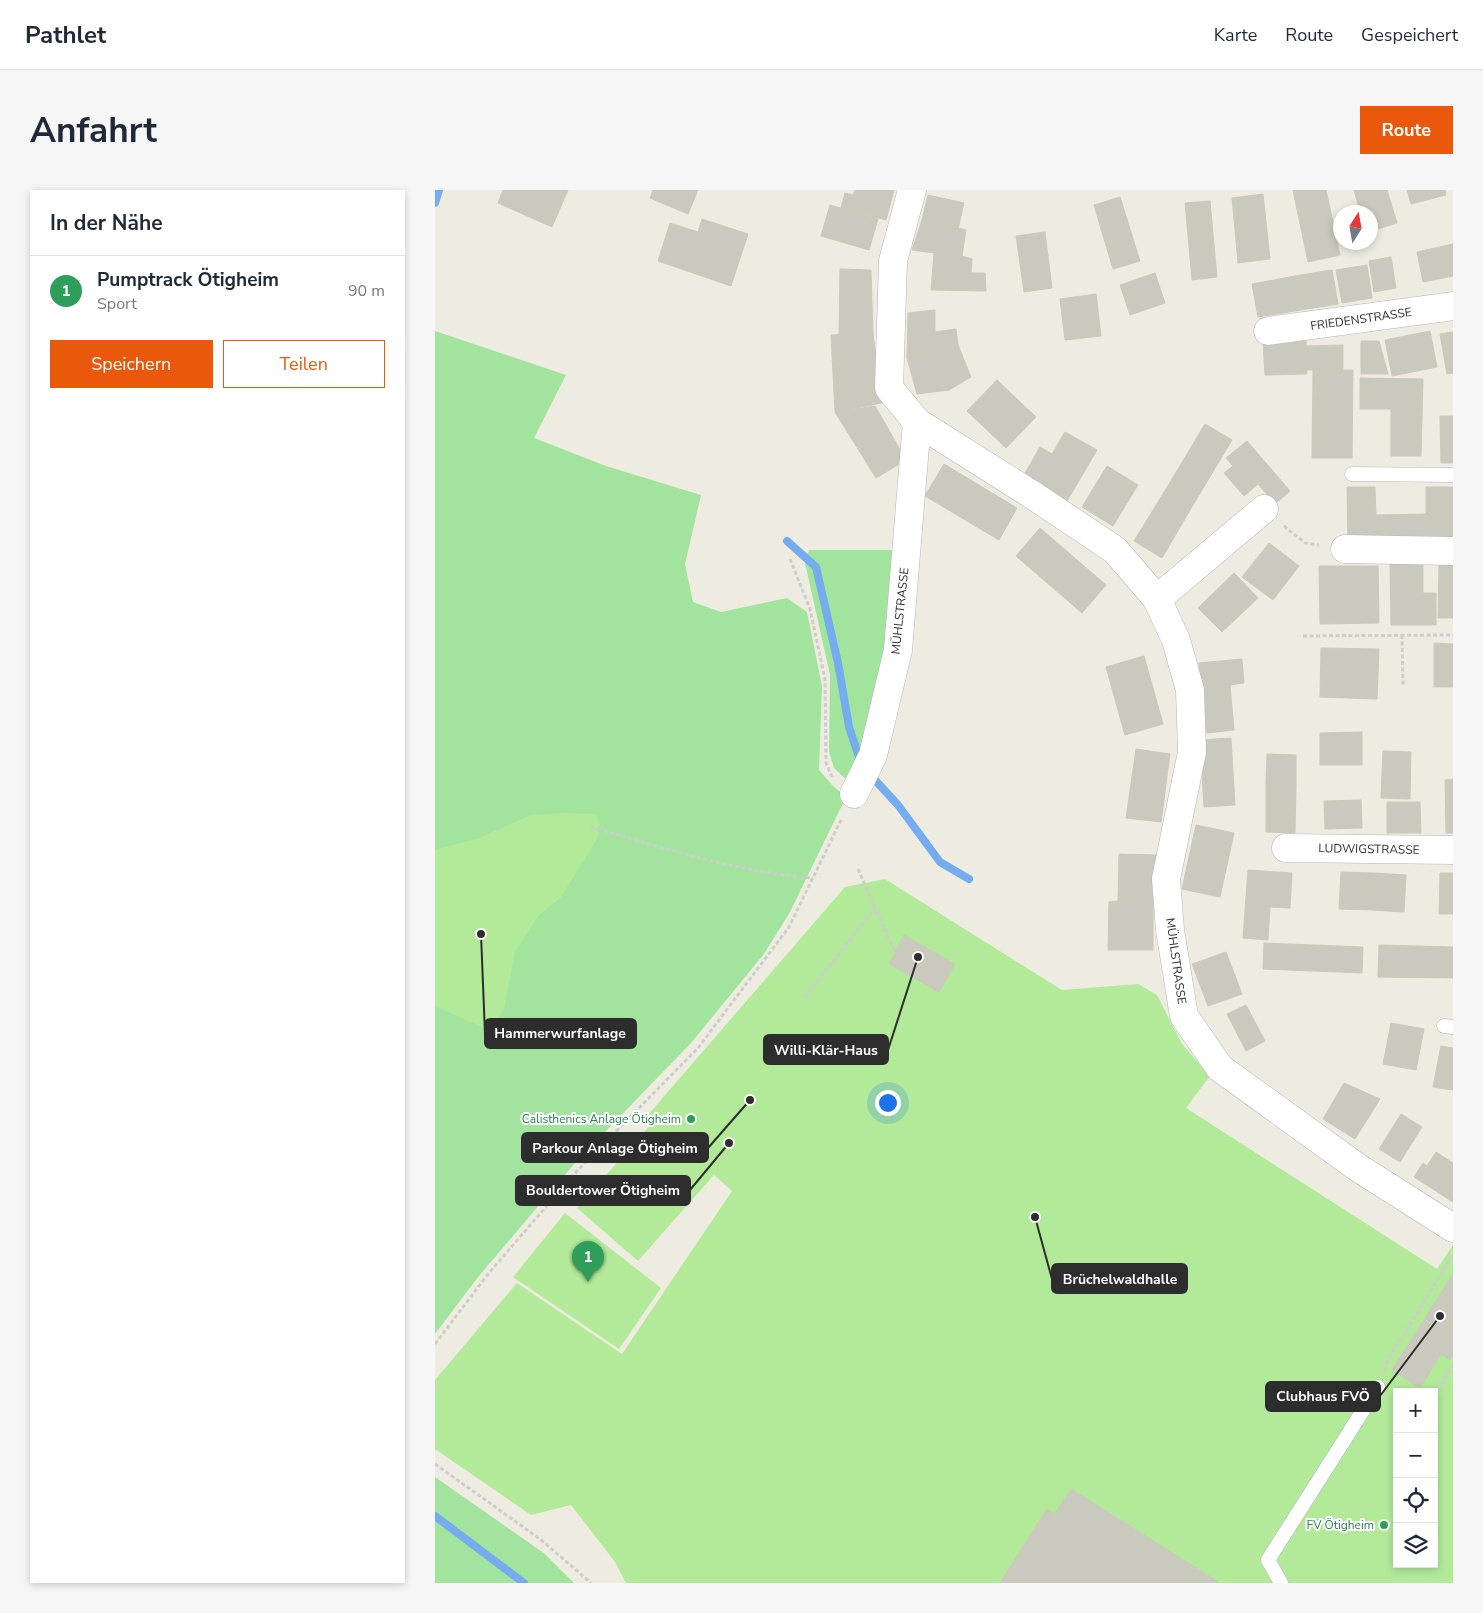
<!DOCTYPE html>
<html lang="de">
<meta charset="utf-8">
<style>
body{margin:0;font-family:"Nunito Sans",sans-serif;background:#f6f6f7;color:#1f2937}
.controls{position:absolute;right:15px;bottom:15px;display:grid;overflow:hidden;border-radius:0px;box-shadow:0 2px 8px #0003}
.controls button{width:45px;height:45px;display:grid;place-items:center;padding:0;border:0;border-bottom:1px solid #e0e1e3;background:#fff;color:#1f2937;font:25px sans-serif}
.compass{position:absolute;left:898px;top:15px;width:45px;height:45px;border-radius:50%;background:#fff;box-shadow:0 2px 8px #0003;rotate:11deg}
.you{position:absolute;left:452px;top:912px;width:18px;height:18px;margin:-12px;border:4px solid #fff;border-radius:50%;background:#1a73e8;box-shadow:0 0 0 8px #1a73e833}
.badge{display:grid;place-items:center;width:32px;height:32px;border-radius:50%;background:#ea580c;color:#fff;font-size:16px;font-weight:700}
.pin{position:absolute;translate:-50% -41px;filter:drop-shadow(0 1px 2px #0008)}
.pin::after{content:'';position:absolute;top:26px;width:18px;height:15px;background:inherit;clip-path:polygon(0 0,100% 0,50% 100%)}
.list{margin:0;padding:0;list-style:none}
h2{display:flex;justify-content:space-between;align-items:center;height:65px;margin:0;padding:0 20px;font-size:21px}
h2 small{font-size:16px;font-weight:400;color:#747a83}
.list li{display:grid;grid-template-columns:32px 1fr auto;gap:15px;align-items:center;box-sizing:border-box;height:70px;padding:0 20px;border-top:1px solid #e0e1e3}
.list b{display:block;font-size:19px;white-space:nowrap}
.list p{margin:0;font-size:16px;white-space:nowrap;color:#747a83}
.list em{font-size:16px;font-style:normal;color:#747a83}
.actions{display:flex;gap:10px;padding:15px 20px}
.actions a{flex:1;padding:11px 0;border:1px solid #ea580c;border-radius:0px;text-align:center;font-size:18px;color:#ea580c}
.actions .main{background:#ea580c;color:#fff}
.icon{flex:none;width:28px;height:28px;fill:none;stroke:currentColor;stroke-width:2;stroke-linecap:round;stroke-linejoin:round}
.map{position:relative;flex:none;width:1018px;height:1393px;overflow:hidden;border-radius:0px}
header{display:flex;align-items:center;gap:30px;box-sizing:border-box;height:70px;padding:0 25px;background:#fff;border-bottom:1px solid #e0e1e3}
header strong{font-size:24px}
nav{display:flex;gap:28px;margin-inline-start:auto;font-size:18px}
.intro{display:flex;align-items:center;justify-content:space-between;box-sizing:border-box;height:120px;padding:0 30px}
h1{margin:0;font-size:35px}
.button{padding:12px 22px;border-radius:0px;background:#ea580c;color:#fff;font-size:18px;font-weight:700}
main{display:flex;gap:30px;padding:0 30px}
aside{flex:1;background:#fff;border-radius:0px;box-shadow:0 2px 8px #0003}
.map>svg:first-child{display:block}
</style>
<header>
<strong>Pathlet</strong>
<nav><a>Karte</a><a>Route</a><a>Gespeichert</a></nav>
</header>
<div class="intro"><h1>Anfahrt</h1><a class="button">Route</a></div>
<main>
<aside>
<h2>In der Nähe<small></small></h2>
<ul class="list">
<li><span class="badge" style="background:#2e9e5b">1</span><div><b>Pumptrack Ötigheim</b><p>Sport</p></div><em>90 m</em></li>
</ul>
<div class="actions"><a class="main">Speichern</a><a>Teilen</a></div>
</aside>
<div class="map">
<svg width="1018" height="1393" viewBox="0 0 1018 1393">
<rect width="100%" height="100%" fill="#eeece0"/>
<g fill="#a2e49e">
<path d="M0 141 131 185 99 248 171 276 266 305 250 374 258 412 286 422 352 408 372 422 387 496 384 580 397 595 411 607 355 722 329 764 256 853 140 973 43 1087 0 1144Z"/>
<path d="M374 360H465L461 440 417 595 399 578 394 562 395 485 370 373Z"/>
<path d="M0 1287 110 1364 139 1393H0Z"/>
</g>
<g fill="#b2ea9a" fill-rule="evenodd">
<path d="M128 623 160 624 165 633 162 649 126 707 103 726 80 762 69 819 56 841 0 816V660L44 648 96 625Z"/>
<path d="M450 689 627 800 703 794 722 805 747 854 775 886 751 918 1002 1079 1018 1055V1393H191L180 1372 136 1315 96 1325 0 1259V1190L82 1093 187 1164 297 1001 279 985 203 1071 142 1018 218 932 212 926 410 697ZM962 1202H999V1374H962Z"/>
<path d="M130 1023 226 1098 184 1159 78 1087Z"/>
</g>
<g fill="none" stroke-linecap="round" stroke-linejoin="round">
<g stroke="#75acee" stroke-width="8">
<path d="M0 13 4 0"/>
<path d="M352 351 381 377 403 473 414 537 425 570"/>
<path d="M440 590 463 615 505 672 534 689"/>
<path d="M0 1326 89 1393"/>
</g>
</g>
<g fill="#cac9be" stroke="#cac9b9">
<path d="M68 0H133L117 37 63 13Z"/>
<path d="M218 0H263L253 24 215 8Z"/>
<path d="M420 0H459L451 30 406 18 410 3 418 5Z"/>
<path d="M858 0H891L905 65 873 72Z"/>
<path d="M919 0H952L962 33 936 41V22H925Z"/>
<path d="M972 0H1010L1011 5 976 14Z"/>
<path d="M828 4 835 69 803 73 797 8Z"/>
<path d="M493 5 529 13 523 39 487 30Z"/>
<path d="M685 7 705 71 678 79 659 15Z"/>
<path d="M775 11 782 87 757 90 750 13Z"/>
<path d="M395 15 443 29 434 60 386 46Z"/>
<path d="M267 29 313 44 296 96 223 71 235 33 263 42Z"/>
<path d="M487 30 531 40 527 66 537 69 536 83H550L551 101 496 100 499 63 477 60Z"/>
<path d="M610 42 617 98 589 102 581 46Z"/>
<path d="M1018 54V86L988 92 982 62Z"/>
<path d="M956 67 961 98 939 102 934 71Z"/>
<path d="M932 75 937 108 907 113 901 80Z"/>
<path d="M405 79 436 80 438 144 404 145Z"/>
<path d="M897 80 903 114 866 120 860 86Z"/>
<path d="M720 83 730 113 695 125 685 95Z"/>
<path d="M860 86 866 120 823 127 817 94Z"/>
<path d="M661 104 666 146 630 150 625 109Z"/>
<path d="M500 120V142L521 139 523 155 472 168 473 123Z"/>
<path d="M995 141 1002 177 957 186 950 150Z"/>
<path d="M1018 142V183L1012 184 1005 144Z"/>
<path d="M438 144 447 213 400 222 396 145Z"/>
<path d="M871 151 872 184 830 185 828 152Z"/>
<path d="M926 151H944L953 184H926Z"/>
<path d="M523 155 536 187 514 200 482 204 472 168Z"/>
<path d="M908 155V180H871V156Z"/>
<path d="M878 180H918L917 268H877Z"/>
<path d="M925 188 988 189 986 266H956V219H925Z"/>
<path d="M562 190 601 227 571 258 532 221Z"/>
<path d="M440 216 471 270 441 288 400 222Z"/>
<path d="M1005 226H1018V273H1006Z"/>
<path d="M770 234 797 250 758 315 731 299Z"/>
<path d="M630 242 662 260 632 311 589 285 605 257 617 264Z"/>
<path d="M812 251 855 301 840 314 823 294 809 306 789 283 798 276 791 268Z"/>
<path d="M509 274 582 318 564 350 490 306Z"/>
<path d="M672 276 703 295 678 336 647 317Z"/>
<path d="M912 297H940L942 355 913 356Z"/>
<rect x="991" y="297" width="27" height="51"/>
<path d="M731 299 758 315 727 368 699 351Z"/>
<path d="M991 324V355H942L941 325Z"/>
<path d="M605 338 671 395 647 423 581 366Z"/>
<path d="M834 353 864 376 838 410 807 387Z"/>
<path d="M955 373H988V403H1001V435H956Z"/>
<path d="M1004 373H1018V428H1003Z"/>
<path d="M884 376H943L944 433 885 434Z"/>
<path d="M799 383 823 408 787 442 763 418Z"/>
<path d="M999 453 1018 454V497H999Z"/>
<path d="M886 458 944 459 942 509 885 507Z"/>
<path d="M709 466 728 534 690 545 671 477Z"/>
<path d="M807 469 809 493 795 495 799 540 772 543 764 473Z"/>
<path d="M927 542V575H885V543Z"/>
<path d="M796 548 800 615 769 617 765 550Z"/>
<path d="M701 559 735 564 726 632 691 628Z"/>
<path d="M948 561 976 562 975 609 946 608Z"/>
<path d="M832 564 861 565V594H831Z"/>
<path d="M1018 589V643H1011L1010 590Z"/>
<path d="M831 594H861L860 643 831 642Z"/>
<path d="M926 610 927 638 890 639 889 611Z"/>
<path d="M952 612H985L986 643H952Z"/>
<path d="M761 635 799 643 785 707 747 699Z"/>
<path d="M684 664 723 665 722 712 683 711Z"/>
<path d="M813 680 857 683 855 718 835 717 833 750 808 748Z"/>
<path d="M906 682 939 683 937 720 904 719Z"/>
<path d="M939 683 971 685 969 722 937 720Z"/>
<path d="M1005 683H1018V724H1004Z"/>
<path d="M683 711 718 712V760H673L674 712Z"/>
<path d="M469 745 520 774 504 802 454 774Z"/>
<path d="M829 753 928 757 927 783 828 779Z"/>
<path d="M944 755 1018 757V788L943 787Z"/>
<path d="M791 762 807 804 773 816 757 774Z"/>
<path d="M811 815 830 851 811 861 792 824Z"/>
<path d="M956 833 989 839 981 880 948 874Z"/>
<path d="M1006 856 1018 858V900L998 897Z"/>
<path d="M909 893 945 909 920 949 888 929Z"/>
<path d="M966 924 987 937 965 972 944 959Z"/>
<path d="M1001 962 1018 973V1012L979 987 988 973 992 976Z"/>
<path d="M1018 1084V1165L1015 1170 1006 1164 985 1198 957 1180Z"/>
<path d="M636 1299 782 1391 781 1393H565L612 1319 620 1324Z"/>
</g>
<g fill="none" stroke-linecap="round" stroke-linejoin="round">
<g stroke="#b5b3c0" stroke-width="15">
<g id="service">
<path d="M917 284 1018 285"/>
<path d="M1009 836 1018 837"/>
<path d="M846 1393 833 1370 943 1197"/>
</g>
</g>
<g stroke="#b5b3c0" stroke-width="29">
<g id="minor">
<path d="M477 0 458 71 454 198 482 232 596 304 680 360 722 409 741 450 755 500 757 562 731 689 735 740 749 826 785 878 922 977 1018 1038"/>
<path d="M833 141 1018 116"/>
<path d="M910 359 1018 361"/>
<path d="M722 409 829 319"/>
<path d="M419 604 438 565 463 460 482 232"/>
<path d="M851 658 1018 660"/>
</g>
</g>
<g stroke="#cdcdcd" stroke-width="3" stroke-dasharray="4 2.5" stroke-linecap="butt">
<path d="M849 336 870 353 884 355"/>
<path d="M355 369 375 419 390 489 391 573 397 587"/>
<path d="M967 445 968 496"/>
<path d="M868 446 1018 445"/>
<path d="M156 637C229 658 301 682 378 688"/>
<path d="M423 679 440 718"/>
<path d="M370 807 440 718 460 761"/>
<path d="M0 1154 53 1084 141 982 263 858 354 737 407 628"/>
<path d="M949 1180 953 1169 1018 1065"/>
<path d="M999 1205 1018 1175"/>
<path d="M0 1274 105 1349 156 1393"/>
</g>
<use href="#service" stroke="#fff" stroke-width="14"/>
<use href="#minor" stroke="#fff" stroke-width="28"/>
</g>
<g fill="#2e9e5b" stroke="#fff" stroke-width="2">
<circle cx="256" cy="929" r="5"/>
<circle cx="949" cy="1335" r="5"/>
</g>
<g text-anchor="middle" dominant-baseline="central" stroke-width="4" stroke-linejoin="round" paint-order="stroke">
<g font-size="12" fill="#2d2d2d" stroke="#fff">
<text transform="translate(926 129) rotate(-8)">FRIEDENSTRASSE</text>
<text transform="translate(465 421) rotate(-84)">MÜHLSTRASSE</text>
<text transform="translate(934 659) rotate(1)">LUDWIGSTRASSE</text>
<text transform="translate(741 771) rotate(82)">MÜHLSTRASSE</text>
</g>
<g font-size="12" fill="#27864d" stroke="#fff" text-anchor="end">
<text x="246" y="929">Calisthenics Anlage Ötigheim</text>
<text x="939" y="1335">FV Ötigheim</text>
</g>
</g>
<path fill="none" stroke="#2d2d2d" stroke-width="2" d="M46 744L50 844M483 767L453 860M315 910L273 958M294 953L255 1000M600 1027L617 1089M1005 1126L945 1206"/>
<g fill="#2d2d2d" stroke="#fff" stroke-width="2">
<circle cx="46" cy="744" r="5"/>
<circle cx="483" cy="767" r="5"/>
<circle cx="315" cy="910" r="5"/>
<circle cx="294" cy="953" r="5"/>
<circle cx="600" cy="1027" r="5"/>
<circle cx="1005" cy="1126" r="5"/>
</g>
<g fill="#2d2d2d" stroke="#2d2d2d" stroke-width="2">
<rect x="50" y="829" width="151" height="29" rx="5"/>
<rect x="329" y="845" width="124" height="29" rx="5"/>
<rect x="87" y="943" width="186" height="29" rx="5"/>
<rect x="81" y="986" width="174" height="29" rx="5"/>
<rect x="617" y="1074" width="135" height="29" rx="5"/>
<rect x="831" y="1192" width="114" height="29" rx="5"/>
</g>
<g font-size="14" text-anchor="middle" font-weight="bold" fill="#fff">
<text x="125" y="848">Hammerwurfanlage</text>
<text x="391" y="865">Willi-Klär-Haus</text>
<text x="180" y="963">Parkour Anlage Ötigheim</text>
<text x="168" y="1005">Bouldertower Ötigheim</text>
<text x="685" y="1094">Brüchelwaldhalle</text>
<text x="888" y="1211">Clubhaus FVÖ</text>
</g>
</svg>
<div class="controls">
<button>+</button>
<button>−</button>
<button><svg class="icon" aria-label="locate" viewBox="0 0 24 24"><circle cx="12" cy="12" r="6"/><path d="M12 2v4M12 18v4M2 12h4M18 12h4"/></svg></button>
<button><svg class="icon" aria-label="layers" viewBox="0 0 24 24"><path d="M12 4l9 5-9 5-9-5zM3 14l9 5 9-5"/></svg></button>
</div>
<svg class="compass" viewBox="-18 -18 36 36"><path d="M0-13l5 13h-10z" fill="#e53935"/><path d="M0 13l5-13h-10z" fill="#747a83"/></svg>
<div class="you"></div>
<div class="pin badge" style="left:153px;top:1092px;background:#2e9e5b">1</div>
</div>
</main>
